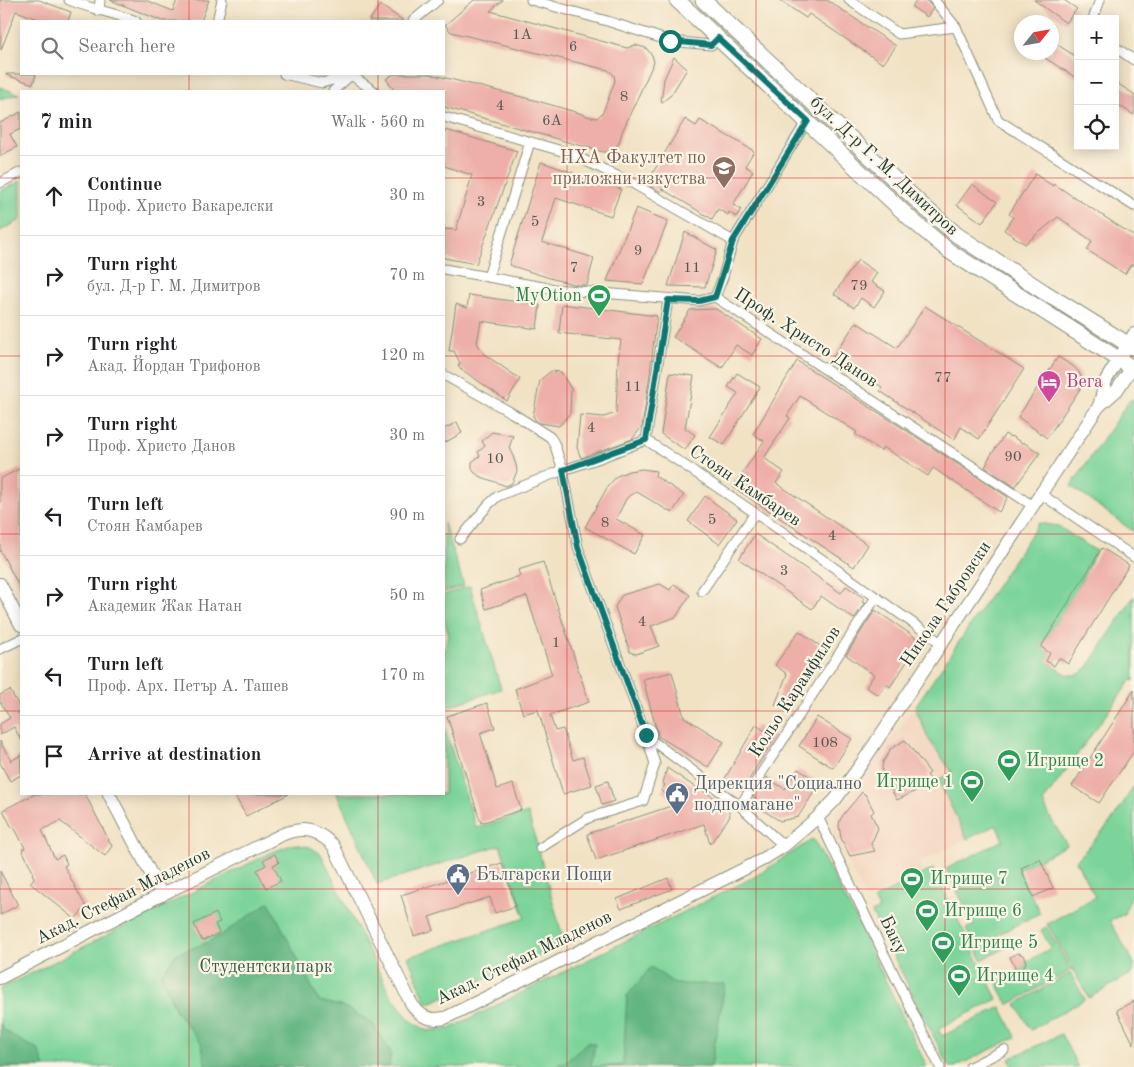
<!DOCTYPE html>
<meta charset="utf-8">
<style>
body{margin:0;font-family:"Old Standard TT",serif;background:#f2f2f2;color:#202124}
.controls{position:absolute;right:15px;top:15px;display:grid;overflow:hidden;border-radius:0px;box-shadow:0 2px 12px #0003}
.controls button{width:45px;height:45px;display:grid;place-items:center;padding:0;border:0;border-bottom:1px solid #e0e0e0;background:#fff;color:#202124;font:25px sans-serif}
.compass{position:absolute;left:1014px;top:15px;width:45px;height:45px;border-radius:50%;background:#fff;box-shadow:0 2px 12px #0003;rotate:59deg}
.stop{position:absolute;width:15px;height:15px;margin:-11px;border:4px solid #0f766e;border-radius:50%;background:#fff}
.stop.end{background:#0f766e;border-color:#fff;box-shadow:0 1px 5px #0008}
.list{margin:0;padding:0;list-style:none}
h2{display:flex;justify-content:space-between;align-items:center;height:65px;margin:0;padding:0 20px;font-size:21px}
h2 small{font-size:16px;font-weight:400;color:#757577}
.list li{display:grid;grid-template-columns:32px 1fr auto;gap:15px;align-items:center;box-sizing:border-box;height:80px;padding:0 20px;border-top:1px solid #e0e0e0}
.list b{display:block;font-size:19px;white-space:nowrap}
.list p{margin:0;font-size:16px;white-space:nowrap;color:#757577}
.list em{font-size:16px;font-style:normal;color:#757577}
.icon{flex:none;width:28px;height:28px;fill:none;stroke:currentColor;stroke-width:2;stroke-linecap:round;stroke-linejoin:round}
.map{position:relative;flex:none;width:1134px;height:1067px;overflow:hidden}
.search{position:absolute;background:#fff;box-shadow:0 2px 12px #0003;left:20px;top:20px;width:425px;height:55px;display:flex;align-items:center;gap:12px;box-sizing:border-box;padding:0 18px;border-radius:0px;color:#757577;font-size:19px}
.panel{position:absolute;background:#fff;box-shadow:0 2px 12px #0003;left:20px;top:90px;width:425px;height:705px;border-radius:0px}
.map>svg:first-child{display:block}
</style>
<div class="map">
<svg width="1134" height="1067" viewBox="0 0 1134 1067">
<rect width="100%" height="100%" fill="#fcf5e5"/>
<filter id="ink" filterUnits="userSpaceOnUse"><feTurbulence type="fractalNoise" baseFrequency=".02" numOctaves="2"/><feDisplacementMap in="SourceGraphic" scale="10" xChannelSelector="R" yChannelSelector="G"/><feConvolveMatrix kernelMatrix="1 2 1 2 8 2 1 2 1" color-interpolation-filters="sRGB"/></filter>
<filter id="wash" filterUnits="userSpaceOnUse"><feTurbulence type="fractalNoise" baseFrequency=".0096" numOctaves="4" result="noise"/><feDisplacementMap in="SourceGraphic" scale="20" xChannelSelector="R" yChannelSelector="G"/><feGaussianBlur stdDeviation="1.12" result="paint"/><feColorMatrix in="noise" values="0 0 0 0 0 0 0 0 0 0 0 0 0 0 0 0 0 1.4 0 .05"/><feComposite in="paint" operator="in"/></filter>
<g filter="url(#wash)">
<rect width="100%" height="100%" fill="#f1e2c4"/>
<path fill="#f3d4be" d="M915 707 929 740 952 773 938 780 967 839 920 862 924 871 866 899 832 831 837 812Z"/>
<g fill="#7bd49a" stroke="#4d8867">
<path d="M0 87 19 94 0 99Z"/>
<path d="M21 181V220L0 231V191Z"/>
<path d="M1134 399V532L1071 486 1129 401Z"/>
<path d="M444 523 464 586 444 592Z"/>
<path d="M1039 523 1058 526 1096 551 1076 591 1041 647 1050 653 1046 661C1055 666 1067 679 1079 674 1082 673 1085 669 1088 667L1134 596V681L1131 680 1043 802 1051 819 1067 845 1040 859 1018 869 1040 913 997 935 1004 949 982 960 966 929 974 925 946 869 1003 840 996 825 967 839 938 780 952 772 929 740 915 707Z"/>
<path d="M470 586 501 689 444 708V650L449 635 444 619V595Z"/>
<path d="M444 726 476 828 528 813 565 945 427 1004 408 957 525 918 500 845 377 884 337 794H444Z"/>
<path d="M1134 786V889L1124 914 1110 921 1134 963V972L1089 998 1047 924 1095 897 1076 861 1114 818Z"/>
<path d="M813 839 853 913 927 1067H0V989L270 853 294 844 310 847 321 854 390 994 410 1020 427 1031 451 1028 756 876Z"/>
<path d="M933 869 997 999 938 1029 942 1036 1001 1007 1016 1037 955 1067H949L872 913 879 909 874 899Z"/>
<path d="M1046 927 1071 970 1008 1005 997 983 1024 968 1026 962 1051 948 1041 930Z"/>
<path d="M1070 973 1085 999 1031 1030 1016 1004Z"/>
<path d="M1061 1034 1078 1067H1013L1009 1059Z"/>
</g>
<g fill="#64b682" stroke="#427a5b">
<path d="M269 902 319 1001 345 1007 372 1023 391 1052 389 1067H206L201 1043 176 1011 161 975 176 954 206 943 221 935Z"/>
<path d="M651 967 675 984H725L711 1067H546L565 1063 587 1042 595 1044 591 1067 623 1065 627 996Z"/>
<path d="M0 1023 4 1030 23 1042 38 1049 45 1067H0Z"/>
</g>
<g id="blocks">
<g fill="#edafa8">
<path d="M0 0H39L71 12 68 21H43L16 11 1 50Z"/>
<path d="M110 0H145L173 11 177 0H209L201 21H162Z"/>
<path d="M474 0H503L490 11 627 48 635 45 646 48 652 55 654 62 622 132 619 143 615 148 610 152H603L444 107V91H395L386 79 394 74H430L534 100 579 113 590 117 597 118 603 112 615 81 614 75 608 70 451 32 445 25Z"/>
<path d="M779 0H827L896 46 883 64 809 14 806 18Z"/>
<path d="M916 0H925L928 2 933 8 927 17 912 7Z"/>
<path d="M1034 0H1064L1077 9 1066 23Z"/>
<path d="M380 5 404 21H369Z"/>
<path d="M1055 43 1078 58V79L1045 58 1048 52H1052V48Z"/>
<path d="M674 57 687 69 671 95 661 103 664 79Z"/>
<path d="M6 74H36L33 84 6 75Z"/>
<path d="M1115 82 1134 94V115L1115 103Z"/>
<path d="M21 112V129L10 134 17 147 0 156V123Z"/>
<path d="M685 119 696 126 700 120 754 151 745 166 753 171 733 205 741 209 736 217 729 212 728 215 718 209 712 219 662 189 661 192 646 184Z"/>
<path d="M446 130 517 151 476 264 444 258V229L456 230 472 175 444 166V136Z"/>
<path d="M541 162 621 189 611 216 556 198 542 242 594 258 587 285H577L553 279 509 265Z"/>
<path d="M1035 174 1053 186 1054 184 1134 236V266L1131 264 1125 274 1087 250 1092 241 1058 217 1025 244 1004 230 1013 217 1009 214Z"/>
<path d="M972 184 997 202 982 223 957 205Z"/>
<path d="M636 208 668 221 643 284 607 281Z"/>
<path d="M685 232 717 250 705 287 668 286Z"/>
<path d="M858 260 877 273 871 282 885 291 874 307 861 298 854 308 834 294Z"/>
<path d="M469 295 540 305 537 329 481 321 477 343 484 354 520 379 507 401 458 367 460 363 454 351H449L456 304 467 308Z"/>
<path d="M562 304 657 316 648 388 642 427 632 439 581 458 577 448 580 415 604 417 616 413 618 361 621 340 559 333Z"/>
<path d="M925 306 1024 369 979 439 961 427 954 440 880 391 882 387 833 357 856 322 897 348Z"/>
<path d="M716 309 762 339 752 355 736 345 722 368 673 337 690 310Z"/>
<path d="M1058 357 1073 366 1078 371 1081 376V382L1080 389 1047 438 1018 417Z"/>
<path d="M797 361 898 425 1008 497 999 512 933 468 928 476 883 447 881 451 855 434 857 432 800 396 787 416 790 418 764 458 784 472 776 483 868 545 854 567 733 487 764 441 753 434Z"/>
<path d="M551 371 561 372 571 389 570 413 559 426 540 423 536 421 533 416 540 380Z"/>
<path d="M670 373 694 376 685 428 695 435 685 450 661 434Z"/>
<path d="M737 373 760 387 724 445 710 437 738 393 728 387Z"/>
<path d="M457 422 462 433 444 443V429Z"/>
<path d="M492 432 513 436 509 448 513 456 516 465 517 471 512 483 506 486 479 476 474 472 472 469V462L480 456 478 452 485 446 482 441Z"/>
<path d="M1005 434 1010 437 1011 436 1022 443 1023 442 1040 453 1015 487 985 467 988 462 987 461Z"/>
<path d="M21 468V590L0 550V479Z"/>
<path d="M642 469 656 471 655 476 684 495 672 513 637 492 630 495 626 499 616 519 645 535 634 554 585 527 608 486 617 476 629 471Z"/>
<path d="M705 496 737 519 719 544 688 521Z"/>
<path d="M755 534 841 593 846 586 864 598 862 601 865 603 854 619 821 596 812 609 739 559Z"/>
<path d="M1102 548 1129 565 1068 664 1059 658 1054 666 1046 661 1050 653 1041 647Z"/>
<path d="M543 562 589 702 550 715 555 731 563 729 573 760 583 757 592 785 563 794 538 710 523 714 515 689 552 675 527 596 486 609 480 590 520 576 518 570Z"/>
<path d="M660 584 670 590 674 584 690 595 676 617 651 626 659 646 636 654 630 652 615 607 622 595Z"/>
<path d="M875 610 921 641 890 687 886 684 878 695 866 687 874 675 846 655Z"/>
<path d="M799 631 823 648 794 688 786 710 775 705 787 674 775 665Z"/>
<path d="M672 672 684 717 724 742 708 767 658 736 643 679Z"/>
<path d="M10 690 21 710 18 712 21 717V740L14 727 0 735V724L10 718 0 701V695Z"/>
<path d="M1134 690V751L1099 803 1072 786Z"/>
<path d="M487 703 495 728 480 733 489 761 497 789 513 784 521 810 481 823 447 716Z"/>
<path d="M817 717 852 739 833 768 799 746Z"/>
<path d="M756 725 775 737 742 791 724 780Z"/>
<path d="M905 740 930 773 927 775 930 779 926 783 928 785 897 800 886 781 888 779 882 771V767L883 762 890 751 889 750Z"/>
<path d="M0 741 11 761 21 755V775L10 781 0 763Z"/>
<path d="M667 768 689 783 727 805 730 816 710 844 704 824 596 860 587 834 680 803 661 791 665 785 663 783Z"/>
<path d="M798 769 820 783 798 817 780 821 753 804 756 799 753 797 766 777 785 789Z"/>
<path d="M608 781 614 801 602 805 596 785Z"/>
<path d="M862 792 864 794H865L874 811 871 814 878 828 871 844 875 851 850 856 841 838 839 826 840 820 843 815Z"/>
<path d="M35 794H85L112 846 105 856 60 821 42 830 55 859 63 855 67 864 64 866 86 907 75 919 30 883 34 878 32 873 33 872 22 849 25 848 14 827 12 828 3 810Z"/>
<path d="M234 794H289L246 816Z"/>
<path d="M275 854 279 863 273 865 281 881 266 888 257 870 266 865 263 860Z"/>
<path d="M1040 859 1053 888 1033 897 1021 868Z"/>
<path d="M502 863 516 906 495 913 490 897 429 917 434 930 414 936 401 895Z"/>
<path d="M0 871 18 905 0 915Z"/>
<path d="M668 878 672 889 621 909 617 899Z"/>
<path d="M216 913 220 922 215 924 219 933 202 941 194 924Z"/>
<path d="M1018 953 1023 955 1026 962 1024 967 1017 971 1010 957Z"/>
<path d="M1134 1001V1045L1117 1010Z"/>
</g>
</g>
</g>
<g filter="url(#ink)">
<use href="#blocks" fill-opacity="0" stroke="#88907c" stroke-width="1"/>
<g fill="none" stroke-linecap="round" stroke-linejoin="round">
<g stroke="#88907c" stroke-width="11">
<g id="street">
<path d="M69 0C91 9 114 13 136 21"/>
<path d="M531 0 607 21 670 41 711 45 718 38"/>
<path d="M849 0 899 34 956 27"/>
<path d="M934 0 956 27 998 120 1134 206"/>
<path d="M99 11 100 0"/>
<path d="M1093 19 1100 0"/>
<path d="M217 21 222 0"/>
<path d="M413 21 438 0"/>
<path d="M1115 47 1134 60"/>
<path d="M284 74 322 83 351 75"/>
<path d="M351 75 374 91"/>
<path d="M333 91 350 76"/>
<path d="M444 117 569 153 634 184 733 241"/>
<path d="M0 183 21 172"/>
<path d="M444 269 554 289 699 301 715 297 1033 506"/>
<path d="M488 277 530 142"/>
<path d="M715 297 723 277 733 241 807 121"/>
<path d="M668 300 646 440C746 505 844 574 941 643"/>
<path d="M444 375 512 413 550 437 554 443 563 470 578 547 646 735 655 764 643 801 588 818 540 848"/>
<path d="M1041 494 1134 557"/>
<path d="M460 539 489 504 498 496 563 470 594 460 646 440"/>
<path d="M702 591 755 513"/>
<path d="M0 649 21 639"/>
<path d="M646 736 740 806 784 846"/>
<path d="M740 806 876 597"/>
<path d="M818 817 883 952 940 1067"/>
<path d="M970 1067 1004 1050"/>
</g>
</g>
<g stroke="#88907c" stroke-width="14">
<g id="secondary">
<path d="M1099 406 1106 380 1134 334"/>
<path d="M0 584 21 625"/>
<path d="M109 794 162 895"/>
<path d="M0 978 139 906 279 836C301 826 315 828 333 845L411 1003C420 1017 429 1021 445 1018L760 861 784 846 818 817 835 800 862 763 1099 406 1117 390 1134 364"/>
</g>
</g>
<g stroke="#88907c" stroke-width="17">
<g id="primary">
<path d="M677 0 913 221 949 251 1134 369"/>
<path d="M703 0 924 207 957 235 1044 292 1134 348"/>
</g>
</g>
<use href="#street" stroke="#fff" stroke-width="9"/>
<use href="#secondary" stroke="#fff" stroke-width="12"/>
<use href="#primary" stroke="#fff" stroke-width="15"/>
</g>
</g>
<g fill="none" stroke-linecap="round" stroke-linejoin="round" filter="url(#ink)">
<path stroke="#0f766e" stroke-width="6" d="M646 735 578 547 563 470 646 440 668 300 699 301 715 297 722 276 733 241 808 121 718 38 711 45 670 41"/>
</g>
<path fill="none" stroke="#d62828" stroke-width="1" stroke-opacity="0.55" d="M189 0V21M378 0V21M567 0V1067M756 0V1067M945 0V1067M189 74V91M378 74V91M0 178H21M444 178H1134M0 356H21M444 356H1134M0 534H21M444 534H1134M0 711H21M444 711H1134M189 794V1067M378 794V1067M0 889H1134"/>
<defs>
<g id="university-pin" transform="scale(1.25)"><path d="M0 17L-7.5 6A9.5 9.5 0 1 1 7.5 6Z" fill="#8d6e63" stroke="#fcf5e5"/><path d="M0-5L7-2L0 1L-7-2ZM-4 1L0 2.5L4 1V4Q0 6-4 4Z" fill="#fff"/></g>
<g id="stadium-pin" transform="scale(1.25)"><path d="M0 17L-7.5 6A9.5 9.5 0 1 1 7.5 6Z" fill="#2e9e5b" stroke="#fcf5e5"/><path d="M0-5a6.5 5 0 1 0 0 10a6.5 5 0 1 0 0-10ZM-3.5-1.8h7v3.6h-7Z" fill="#fff"/></g>
<g id="hotel-pin" transform="scale(1.25)"><path d="M0 17L-7.5 6A9.5 9.5 0 1 1 7.5 6Z" fill="#d1479c" stroke="#fcf5e5"/><path d="M-6-4.5h1.5V1H6V5H4.5V3h-9V5H-6ZM-4 0a1.8 1.8 0 1 1 3.6 0ZM.5 0V-2.5h3Q6-2.5 6 0Z" fill="#fff"/></g>
<g id="civic-pin" transform="scale(1.25)"><path d="M0 17L-7.5 6A9.5 9.5 0 1 1 7.5 6Z" fill="#5c6f8a" stroke="#fcf5e5"/><path d="M-.6-6.5H3V-4.5H.6V-3L4-1V1h2V6H-6V1h2V-1L-.6-3ZM-1.2 2.5V6h2.4V2.5Z" fill="#fff"/></g>
</defs>
<g fill-rule="evenodd">
<use href="#university-pin" x="724" y="168"/>
<use href="#stadium-pin" x="599" y="296"/>
<use href="#hotel-pin" x="1049" y="382"/>
<use href="#stadium-pin" x="1009" y="761"/>
<use href="#stadium-pin" x="972" y="782"/>
<use href="#civic-pin" x="677" y="794"/>
<use href="#civic-pin" x="458" y="875"/>
<use href="#stadium-pin" x="912" y="879"/>
<use href="#stadium-pin" x="927" y="911"/>
<use href="#stadium-pin" x="943" y="943"/>
<use href="#stadium-pin" x="959" y="976"/>
</g>
<g text-anchor="middle" dominant-baseline="central" stroke-width="4.5" stroke-linejoin="round" paint-order="stroke">
<g font-size="15" fill="#525a51">
<text x="522" y="35">1А</text>
<text x="573" y="47">6</text>
<text x="624" y="97">8</text>
<text x="500" y="106">4</text>
<text x="552" y="121">6А</text>
<text x="481" y="202">3</text>
<text x="535" y="222">5</text>
<text x="638" y="251">9</text>
<text x="574" y="268">7</text>
<text x="692" y="268">11</text>
<text x="859" y="286">79</text>
<text x="943" y="378">77</text>
<text x="633" y="387">11</text>
<text x="591" y="428">4</text>
<text x="1013" y="457">90</text>
<text x="495" y="459">10</text>
<text x="712" y="520">5</text>
<text x="605" y="523">8</text>
<text x="832" y="536">4</text>
<text x="784" y="571">3</text>
<text x="642" y="622">4</text>
<text x="556" y="643">1</text>
<text x="825" y="743">108</text>
</g>
<g font-size="18" fill="#785e54" stroke="#fcf5e5" text-anchor="end">
<text x="706" y="158">НХА Факултет по<tspan x="706" dy="21">приложни изкуства</tspan></text>
</g>
<g font-size="18" fill="#1f3d34" stroke="#fcf5e5">
<text transform="translate(884 166) rotate(43)">бул. Д-р Г. М. Димитров</text>
<text transform="translate(806 338) rotate(33)">Проф. Христо Данов</text>
<text transform="translate(745 486) rotate(34)">Стоян Камбарев</text>
<text transform="translate(946 604) rotate(-56)">Никола Габровски</text>
<text transform="translate(795 692) rotate(-57)">Кольо Карамфилов</text>
<text transform="translate(123 896) rotate(-27)">Акад. Стефан Младенов</text>
<text transform="translate(893 935) rotate(64)">Баку</text>
<text transform="translate(524 958) rotate(-26)">Акад. Стефан Младенов</text>
</g>
<g font-size="18" fill="#27864d" stroke="#fcf5e5" text-anchor="start">
<text x="582" y="296" text-anchor="end">MyOtion</text>
<text x="1026" y="761">Игрище 2</text>
<text x="954" y="782" text-anchor="end">Игрище 1</text>
<text x="930" y="879">Игрище 7</text>
<text x="944" y="911">Игрище 6</text>
<text x="960" y="943">Игрище 5</text>
<text x="976" y="976">Игрище 4</text>
</g>
<g font-size="18" fill="#b23c85" stroke="#fcf5e5" text-anchor="start">
<text x="1066" y="382">Вега</text>
</g>
<g font-size="18" fill="#4e5e75" stroke="#fcf5e5" text-anchor="start">
<text x="694" y="784">Дирекция "Социално<tspan x="694" dy="21">подпомагане"</tspan></text>
<text x="476" y="875">Български Пощи</text>
</g>
<g font-size="18" fill="#315b48" stroke="#fcf5e5">
<text x="266" y="967">Студентски парк</text>
</g>
</g>
</svg>
<div class="controls">
<button>+</button>
<button>−</button>
<button><svg class="icon" aria-label="locate" viewBox="0 0 24 24"><circle cx="12" cy="12" r="6"/><path d="M12 2v4M12 18v4M2 12h4M18 12h4"/></svg></button>
</div>
<svg class="compass" viewBox="-18 -18 36 36"><path d="M0-13l5 13h-10z" fill="#e53935"/><path d="M0 13l5-13h-10z" fill="#757577"/></svg>
<div class="stop" style="left:670px;top:41px"></div>
<div class="stop end" style="left:646px;top:735px"></div>
<div class="search"><svg class="icon" aria-label="search" viewBox="0 0 24 24"><circle cx="10" cy="10" r="6"/><path d="M15 15l6 6"/></svg>Search here</div>
<section class="panel">
<h2>7 min<small>Walk · 560 m</small></h2>
<ul class="list">
<li><svg class="icon" aria-label="ahead" viewBox="0 0 24 24"><path d="M12 20V5M6 11l6-6 6 6"/></svg><div><b>Continue</b><p>Проф. Христо Вакарелски</p></div><em>30 m</em></li>
<li><svg class="icon" aria-label="right" viewBox="0 0 24 24"><path d="M7 20v-9h11M14 6l5 5-5 5"/></svg><div><b>Turn right</b><p>бул. Д-р Г. М. Димитров</p></div><em>70 m</em></li>
<li><svg class="icon" aria-label="right" viewBox="0 0 24 24"><path d="M7 20v-9h11M14 6l5 5-5 5"/></svg><div><b>Turn right</b><p>Акад. Йордан Трифонов</p></div><em>120 m</em></li>
<li><svg class="icon" aria-label="right" viewBox="0 0 24 24"><path d="M7 20v-9h11M14 6l5 5-5 5"/></svg><div><b>Turn right</b><p>Проф. Христо Данов</p></div><em>30 m</em></li>
<li><svg class="icon" aria-label="left" viewBox="0 0 24 24"><path d="M17 20v-9H6M10 6l-5 5 5 5"/></svg><div><b>Turn left</b><p>Стоян Камбарев</p></div><em>90 m</em></li>
<li><svg class="icon" aria-label="right" viewBox="0 0 24 24"><path d="M7 20v-9h11M14 6l5 5-5 5"/></svg><div><b>Turn right</b><p>Академик Жак Натан</p></div><em>50 m</em></li>
<li><svg class="icon" aria-label="left" viewBox="0 0 24 24"><path d="M17 20v-9H6M10 6l-5 5 5 5"/></svg><div><b>Turn left</b><p>Проф. Арх. Петър А. Ташев</p></div><em>170 m</em></li>
<li><svg class="icon" aria-label="arrive" viewBox="0 0 24 24"><path d="M6 21V4h12l-3 4 3 4H6"/></svg><div><b>Arrive at destination</b></div></li>
</ul>
</section>
</div>
